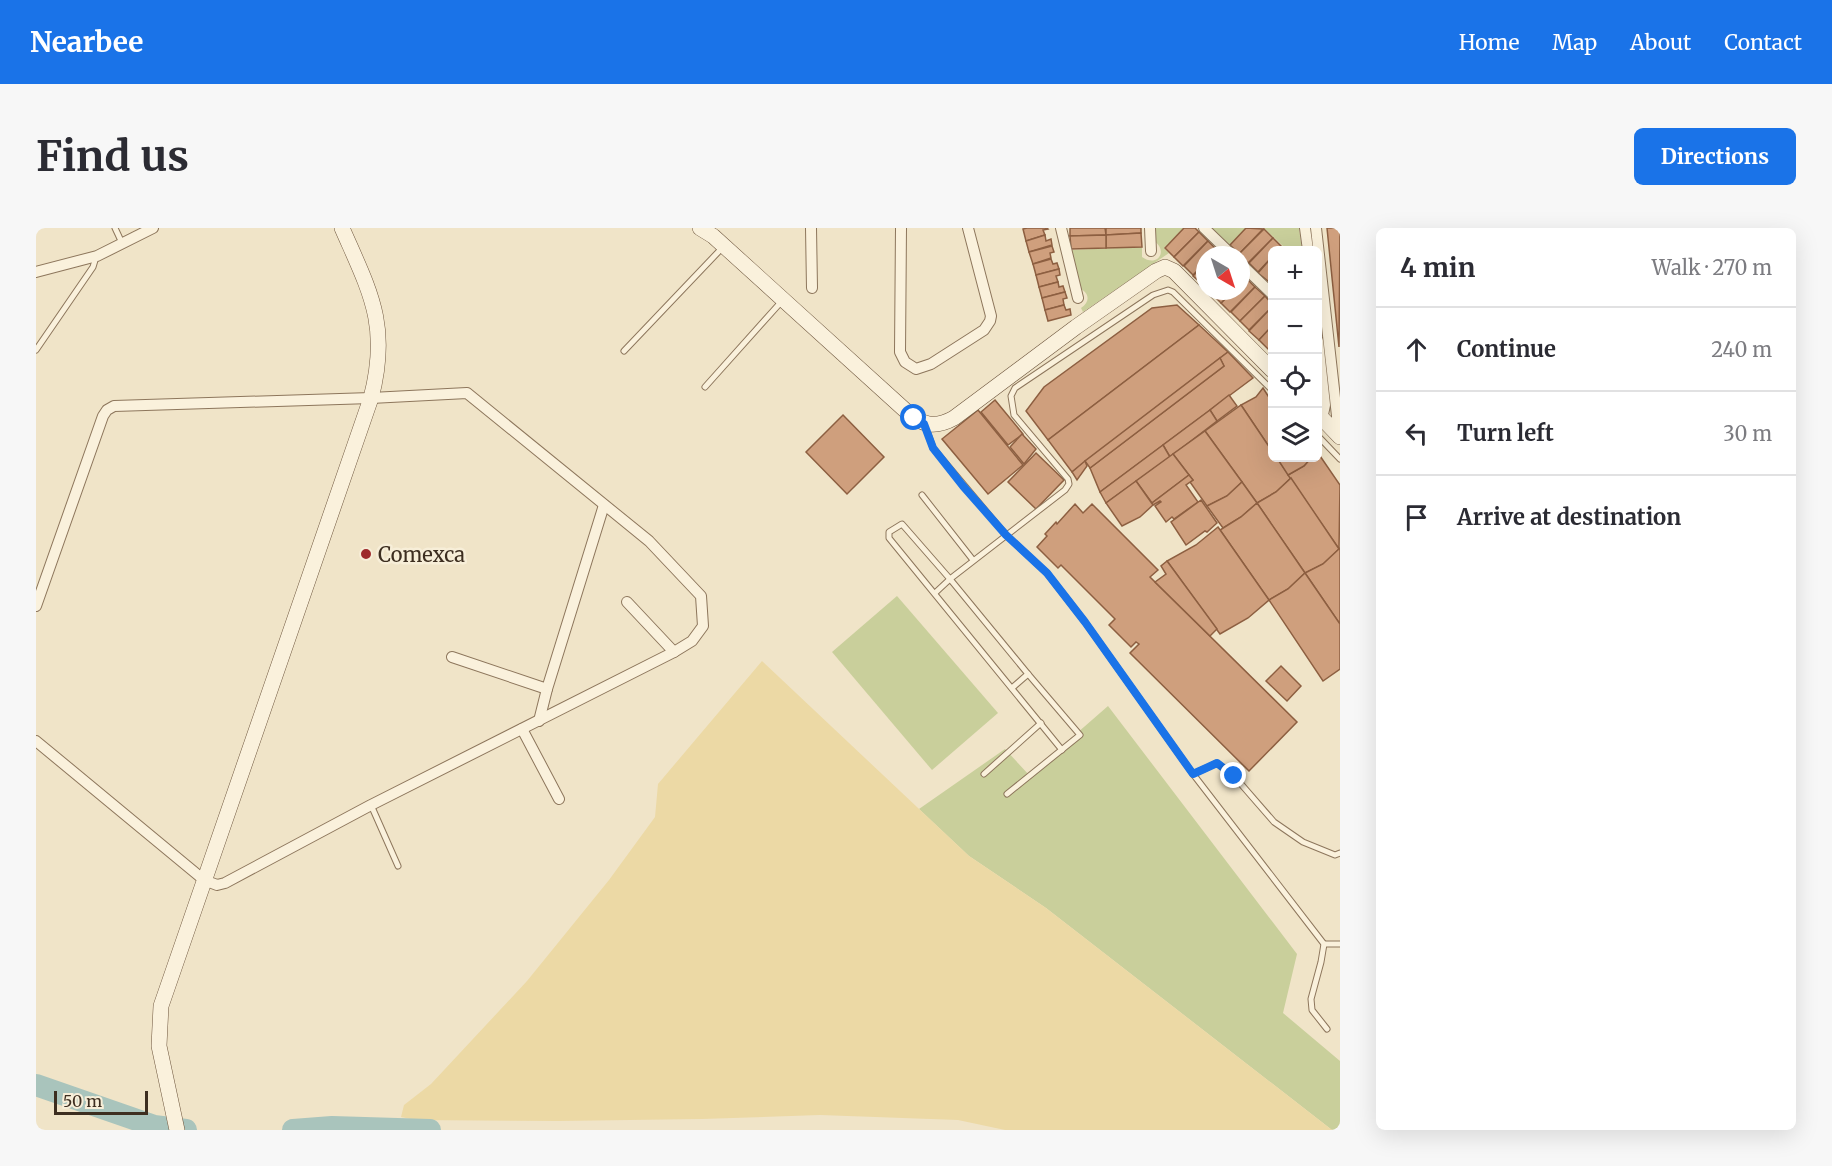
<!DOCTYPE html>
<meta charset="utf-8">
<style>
body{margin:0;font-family:Merriweather,serif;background:#f7f7f7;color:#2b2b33}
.controls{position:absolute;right:18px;top:18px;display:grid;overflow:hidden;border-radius:9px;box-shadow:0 6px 24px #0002}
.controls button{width:54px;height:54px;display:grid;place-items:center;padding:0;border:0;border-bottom:2px solid #e1e1e2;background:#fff;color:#2b2b33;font:30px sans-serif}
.compass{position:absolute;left:1160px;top:18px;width:54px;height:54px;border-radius:50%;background:#fff;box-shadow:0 6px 24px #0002;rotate:141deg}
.scale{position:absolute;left:18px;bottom:15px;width:94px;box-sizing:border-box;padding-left:6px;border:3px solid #3d2e20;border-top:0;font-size:16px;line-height:21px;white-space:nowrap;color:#3d2e20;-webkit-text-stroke:4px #f7eed8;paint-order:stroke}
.stop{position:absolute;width:18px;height:18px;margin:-14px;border:4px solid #1a73e8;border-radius:50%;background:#fff}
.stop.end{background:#1a73e8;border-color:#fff;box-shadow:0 2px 6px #0008}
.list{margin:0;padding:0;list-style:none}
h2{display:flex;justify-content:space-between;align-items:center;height:78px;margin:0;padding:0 24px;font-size:26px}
h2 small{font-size:20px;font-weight:400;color:#7c7c81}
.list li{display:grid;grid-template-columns:39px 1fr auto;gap:18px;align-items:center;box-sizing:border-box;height:84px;padding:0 24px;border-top:2px solid #e1e1e2}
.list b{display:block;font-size:22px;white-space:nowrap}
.list em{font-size:20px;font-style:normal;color:#7c7c81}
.icon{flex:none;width:33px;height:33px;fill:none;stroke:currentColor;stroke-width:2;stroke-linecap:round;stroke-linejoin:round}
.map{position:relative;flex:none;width:1304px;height:902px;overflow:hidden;border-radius:9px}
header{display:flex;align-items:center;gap:36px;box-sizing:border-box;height:84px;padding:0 30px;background:#1a73e8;color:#fff}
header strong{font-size:28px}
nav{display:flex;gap:33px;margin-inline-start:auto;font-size:21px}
.intro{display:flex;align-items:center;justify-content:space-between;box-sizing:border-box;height:144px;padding:0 36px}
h1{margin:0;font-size:42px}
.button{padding:15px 27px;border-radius:9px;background:#1a73e8;color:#fff;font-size:21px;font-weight:700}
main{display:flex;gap:36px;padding:0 36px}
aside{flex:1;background:#fff;border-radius:9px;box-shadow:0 6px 24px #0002}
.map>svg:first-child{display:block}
</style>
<header>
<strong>Nearbee</strong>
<nav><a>Home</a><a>Map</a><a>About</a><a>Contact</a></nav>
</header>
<div class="intro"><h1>Find us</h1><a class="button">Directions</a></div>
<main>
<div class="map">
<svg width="1304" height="902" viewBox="0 0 1304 902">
<rect width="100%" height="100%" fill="#f0e4c8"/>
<g fill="#c9cf9b">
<path d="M1118 0H1148L1128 20 1133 25 1047 84 1045 80C1055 74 1053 64 1043 60L1035 22 1106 19V29C1121 40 1133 23 1118 13Z"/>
<path d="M1176 0H1210L1193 17Z"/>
<path d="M1228 0H1263L1266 22H1251Z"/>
<path d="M861 368 962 485 896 542 796 424Z"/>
<path d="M1072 478 1261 726 1247 785 1304 833V902H1296L1010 680 933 628 883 581 969 521 993 547Z"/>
</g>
<path fill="#ecd9a5" d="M726 433 933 628 1010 680 1296 902H969L922 892 784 887 666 891 522 893 380 892 365 889 368 877 395 856 491 753 573 652 619 589 622 556Z"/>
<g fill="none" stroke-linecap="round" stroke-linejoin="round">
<g stroke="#a9c4bc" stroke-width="22">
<path d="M0 857 118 898 150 902"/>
<path d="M257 902 296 899 394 902"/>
</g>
</g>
<g fill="#cf9f7d" stroke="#8d5f41" stroke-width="1.5">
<path d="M991 0H1011L1012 1 1007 2 1009 7 990 13 987 1Z"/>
<path d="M1034 0H1069L1070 7 1034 8Z"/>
<path d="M1070 0H1105V5L1070 7Z"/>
<path d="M1148 0H1159L1163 4 1138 29 1129 20Z"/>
<path d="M1210 0 1227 1 1203 26 1194 17Z"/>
<path d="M1291 0H1304L1303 119Z"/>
<path d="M1228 1 1237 10 1212 35 1203 26Z"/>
<path d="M1163 4 1172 13 1147 38 1138 29Z"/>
<path d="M1105 5 1106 19 1070 20V7Z"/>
<path d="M1009 7 1010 13 1015 11 1016 17 993 24 990 13Z"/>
<path d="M1070 7V20L1035 21 1034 8Z"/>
<path d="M1237 10 1246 19 1243 22H1236V29L1222 44 1213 35Z"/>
<path d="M1172 13 1181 22 1177 27H1169V35L1157 47 1148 38Z"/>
<path d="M1016 18 1018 24 1014 25 1015 30 997 36 993 24Z"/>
<path d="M1236 29V48L1232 53 1222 45Z"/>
<path d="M1015 31 1017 36 1021 35 1023 41 1000 47 997 36Z"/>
<path d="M1169 35V54L1166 56 1157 48Z"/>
<path d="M1023 41 1024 47 1020 48 1022 54 1003 59 1000 47Z"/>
<path d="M1210 50 1219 59 1194 84 1185 75 1197 63H1205V55Z"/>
<path d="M1022 54 1023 59 1027 58 1029 64 1006 70 1003 59Z"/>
<path d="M1219 59 1229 68 1204 93 1195 84Z"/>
<path d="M1179 63H1197L1185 75 1176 66Z"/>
<path d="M1029 64 1031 70 1027 71 1028 77 1009 82 1006 70Z"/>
<path d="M1229 68 1236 76V79L1213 102 1204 93Z"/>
<path d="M1028 77 1030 82 1034 81 1035 87 1012 93 1009 82Z"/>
<path d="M1141 77 1163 97 1012 212 990 183 1008 159 1116 80Z"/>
<path d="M1236 79V98L1223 112 1213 103Z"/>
<path d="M1163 97 1192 124 1036 244 1012 212Z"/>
<path d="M1236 98V116L1232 121 1223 112Z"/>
<path d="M1192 124 1217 150 1064 264 1054 240 1188 138 1184 130Z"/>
<path d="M1184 130 1188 138 1054 240 1049 233Z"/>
<path d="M1227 160 1236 174V223L1205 177 1220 169Z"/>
<path d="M1193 167 1201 178 1181 193 1174 182Z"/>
<path d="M959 172 987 206 972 217 945 184Z"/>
<path d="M1205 177 1236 223V230H1241L1255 250 1240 264 1221 275 1169 203Z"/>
<path d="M942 182 987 237 952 266 906 211Z"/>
<path d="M1174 182 1181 193 1134 229 1127 217Z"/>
<path d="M807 187 848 229 811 266 770 224Z"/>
<path d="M1169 203 1206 254 1191 268 1171 278 1154 254 1157 252 1137 226Z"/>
<path d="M986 206 1000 221 988 236 974 219Z"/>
<path d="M1127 217 1134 229 1070 275 1064 264Z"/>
<path d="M1000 225 1028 252 1000 281 972 254Z"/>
<path d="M1282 225 1304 257 1303 321 1252 247 1268 238 1275 230H1282Z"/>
<path d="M1137 226 1153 247 1116 275 1100 253Z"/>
<path d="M1241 230H1275L1268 238 1252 247Z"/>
<path d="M1049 233 1051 238 1041 252 1036 244Z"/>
<path d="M1153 247 1157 252 1150 257 1162 274 1138 291 1136 289 1130 294 1119 278 1125 274 1124 273 1117 277 1116 275Z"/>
<path d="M1255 250 1303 321 1287 336 1269 345 1221 275 1240 264Z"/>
<path d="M1100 253 1117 277 1104 289 1086 298 1070 275Z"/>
<path d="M1206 254 1221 275 1205 289 1187 300 1171 278 1191 268Z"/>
<path d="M1165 272 1181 295 1171 304 1169 303 1150 317 1135 294Z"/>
<path d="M1221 275 1269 345 1252 361 1233 372 1184 302 1205 289Z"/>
<path d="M1039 276 1047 285 1056 276 1122 342 1114 349 1261 494 1213 543 1094 425 1103 416 1100 414 1095 419 1073 397 1079 391 1025 337 1022 340 1001 319 1011 308 1009 306 1020 294 1021 296Z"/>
<path d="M1182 299 1233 372 1212 390 1184 406 1131 333 1160 317Z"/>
<path d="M1304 320V396L1269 345 1287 336Z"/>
<path d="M1131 333 1181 401 1174 408 1119 354 1130 346 1125 338Z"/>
<path d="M1269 345 1304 396V441L1287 453 1233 372 1252 361Z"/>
<path d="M1245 438 1265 458 1251 473 1230 453Z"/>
</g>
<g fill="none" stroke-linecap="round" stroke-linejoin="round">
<g stroke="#8d765c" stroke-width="7">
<g id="service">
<path d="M79 0 86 15"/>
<path d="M0 122 57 39 60 29"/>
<path d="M588 123 687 19"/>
<path d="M669 159 746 73"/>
<path d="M889 197 897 220 970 307 1011 345 1049 394 1157 546 1181 535 1198 548 1238 594 1267 614 1299 627 1304 625"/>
<path d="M1282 208 1304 231"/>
<path d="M886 267 937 332"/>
<path d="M899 365 914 351 992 446 1044 507 971 566"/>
<path d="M976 460 992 446"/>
<path d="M1026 522 853 310V304L866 296 914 351 1029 262 1033 256 1032 251 978 187 975 168 979 160 1117 67 1132 62 1137 64 1236 162"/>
<path d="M948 546 1005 495"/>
<path d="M1157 546 1288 716 1285 734 1275 771 1276 782 1291 801"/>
<path d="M335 577 362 638"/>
<path d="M1288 716H1304"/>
</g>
</g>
<g stroke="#8d765c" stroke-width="12">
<g id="minor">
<path d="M775 0 776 60"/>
<path d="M865 0 864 124 869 134 880 141 895 136 948 102 954 93 955 88 932 0"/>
<path d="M1025 0 1042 70"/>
<path d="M1114 0 1115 23"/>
<path d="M1168 0 1196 27"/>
<path d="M1269 0 1272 22"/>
<path d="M1280 0 1301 188 1300 198 1297 202"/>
<path d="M1205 36 1236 66"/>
<path d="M0 44 61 28 117 0"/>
<path d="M1282 113 1289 177 1286 191"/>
<path d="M591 374 638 424"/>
<path d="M0 378 67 188 71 182 78 178 335 170 431 165 613 313 665 368 667 398 656 413 638 424 335 577 189 655 181 657 168 652 0 513"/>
<path d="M416 429 511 461"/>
<path d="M503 493 511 461 568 277"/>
<path d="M486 501 523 571"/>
</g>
</g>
<g stroke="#6f573f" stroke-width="16">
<g id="secondary">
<path d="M664 0 677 8 870 183C886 197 898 201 918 190L1040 99 1120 43 1129 39 1138 43 1236 142"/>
<path d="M1282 186 1304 209"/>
<path d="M141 902 123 818 125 778 335 170C354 97 334 64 306 0"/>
</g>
</g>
<use href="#service" stroke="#faf1dc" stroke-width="5"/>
<use href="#minor" stroke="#faf1dc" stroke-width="10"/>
<use href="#secondary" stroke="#faf1dc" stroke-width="15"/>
</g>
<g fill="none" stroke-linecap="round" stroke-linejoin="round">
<path stroke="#1a73e8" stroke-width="8" d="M878 190 888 196 897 220 927 258 970 307 1011 345 1049 394 1157 546 1181 535 1198 548"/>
</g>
<circle fill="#9e2a2b" stroke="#f7eed8" stroke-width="2" cx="330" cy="326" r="6"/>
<g text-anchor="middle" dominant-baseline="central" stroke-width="5" stroke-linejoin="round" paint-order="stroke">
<g font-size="20" fill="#3d2e20" stroke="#f7eed8" text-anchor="start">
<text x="342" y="326">Comexca</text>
</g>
</g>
</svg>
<div class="controls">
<button>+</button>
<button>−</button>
<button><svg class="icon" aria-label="locate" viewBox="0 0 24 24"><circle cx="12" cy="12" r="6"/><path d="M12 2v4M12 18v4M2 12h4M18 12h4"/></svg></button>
<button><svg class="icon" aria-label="layers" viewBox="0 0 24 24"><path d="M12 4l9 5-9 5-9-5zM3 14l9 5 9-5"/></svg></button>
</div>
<svg class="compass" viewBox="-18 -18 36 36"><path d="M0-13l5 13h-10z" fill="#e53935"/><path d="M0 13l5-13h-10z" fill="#7c7c81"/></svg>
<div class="scale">50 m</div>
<div class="stop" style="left:878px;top:190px"></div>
<div class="stop end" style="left:1198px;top:548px"></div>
</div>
<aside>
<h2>4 min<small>Walk · 270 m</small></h2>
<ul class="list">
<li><svg class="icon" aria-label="ahead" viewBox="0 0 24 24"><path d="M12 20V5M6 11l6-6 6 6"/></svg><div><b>Continue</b></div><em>240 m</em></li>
<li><svg class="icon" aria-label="left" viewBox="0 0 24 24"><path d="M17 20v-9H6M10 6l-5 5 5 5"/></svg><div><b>Turn left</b></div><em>30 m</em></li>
<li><svg class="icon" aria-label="arrive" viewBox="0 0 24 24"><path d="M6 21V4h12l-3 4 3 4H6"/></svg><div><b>Arrive at destination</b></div></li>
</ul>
</aside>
</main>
